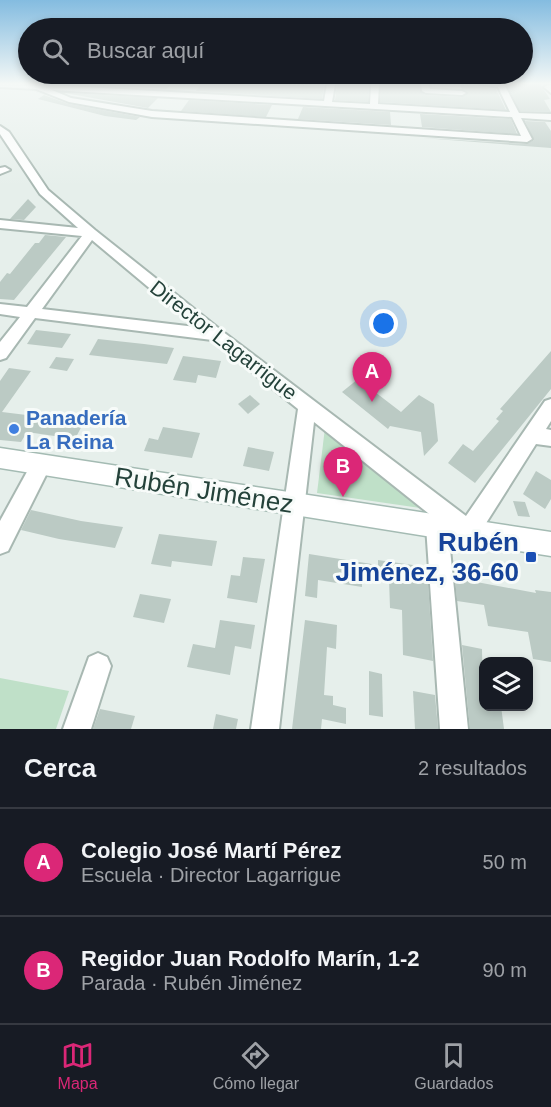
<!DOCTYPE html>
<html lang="es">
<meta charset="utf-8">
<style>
body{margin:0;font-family:Arial,sans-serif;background:#242831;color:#f1f3f6}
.controls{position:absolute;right:18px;bottom:18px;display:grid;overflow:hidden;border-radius:12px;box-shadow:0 3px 9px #0003}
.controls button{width:54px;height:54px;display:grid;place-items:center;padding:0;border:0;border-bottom:2px solid #363941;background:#171b24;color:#f1f3f6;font:30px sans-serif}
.you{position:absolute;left:384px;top:324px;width:21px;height:21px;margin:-15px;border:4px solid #fff;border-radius:50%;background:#1a73e8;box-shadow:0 0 0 9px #1a73e833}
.badge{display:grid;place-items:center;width:39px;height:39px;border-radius:50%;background:#db2777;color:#fff;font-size:20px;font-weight:700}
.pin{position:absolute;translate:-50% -50px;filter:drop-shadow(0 2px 3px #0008)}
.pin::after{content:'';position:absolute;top:32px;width:21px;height:18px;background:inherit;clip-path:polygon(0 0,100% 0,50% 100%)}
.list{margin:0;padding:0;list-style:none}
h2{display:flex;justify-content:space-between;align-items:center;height:78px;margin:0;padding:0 24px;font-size:26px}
h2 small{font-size:20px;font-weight:400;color:#9ea1a6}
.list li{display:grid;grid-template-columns:39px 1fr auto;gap:18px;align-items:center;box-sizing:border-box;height:108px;padding:0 24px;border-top:2px solid #363941}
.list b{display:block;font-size:22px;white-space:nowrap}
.list p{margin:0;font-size:20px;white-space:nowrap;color:#9ea1a6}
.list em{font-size:20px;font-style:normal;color:#9ea1a6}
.icon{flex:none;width:33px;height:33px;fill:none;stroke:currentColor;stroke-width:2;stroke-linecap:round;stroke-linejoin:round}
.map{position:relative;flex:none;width:551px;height:729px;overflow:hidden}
.search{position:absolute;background:#171b24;box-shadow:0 3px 9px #0003;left:18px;right:18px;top:18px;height:66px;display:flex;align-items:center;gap:15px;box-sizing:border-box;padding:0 21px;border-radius:33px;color:#9ea1a6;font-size:22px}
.sheet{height:294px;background:#171b24}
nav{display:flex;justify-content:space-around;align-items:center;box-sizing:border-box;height:84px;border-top:2px solid #363941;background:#171b24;font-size:16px;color:#9ea1a6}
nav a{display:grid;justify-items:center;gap:3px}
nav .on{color:#db2777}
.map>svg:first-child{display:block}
</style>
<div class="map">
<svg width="551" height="729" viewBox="0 0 551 729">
<rect width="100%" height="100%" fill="#e6efeb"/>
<g fill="#bfe0c8">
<path d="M325 428 427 509 317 493Z"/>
<path d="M0 678 69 691 56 729H0Z"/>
</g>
<g fill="#bbcac4">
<path d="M71 84H172L166 89Z"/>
<path d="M201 84H277L324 87 322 99 196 91Z"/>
<path d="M337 84H369L368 102 335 100Z"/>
<path d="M381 84H419L420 91 425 95 462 97 468 92 462 89 460 85 496 89 506 110 380 102Z"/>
<path d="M506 84H540L550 99 544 100 551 112 520 111Z"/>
<path d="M65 93 158 98 148 108Z"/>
<path d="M44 95 69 104 140 117 136 120 105 116 38 99Z"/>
<path d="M189 100 272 105 266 117 181 111Z"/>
<path d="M303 107 390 112 391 125 298 119Z"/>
<path d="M420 114 511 119 517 134 422 127Z"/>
<path d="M525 121 545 122 551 131V148L423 138 527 144 534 140Z"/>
<path d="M28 199 36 207 24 220 10 219Z"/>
<path d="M45 235 66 237 14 300 0 299V282L7 273 10 274 35 243H39Z"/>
<path d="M36 330 71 334 62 348 27 344Z"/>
<path d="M98 339 144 344 174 348 167 364 89 355Z"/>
<path d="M551 351V389L475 483 448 463 463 444 473 451 499 421 496 419 503 411 500 409Z"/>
<path d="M183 356 221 361 216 378 198 375 196 383 173 380Z"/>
<path d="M56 357 74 359 67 371 49 368Z"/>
<path d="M9 368 31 371 2 412 51 418 53 413 86 418 75 439 27 432 21 442 0 440V381Z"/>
<path d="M358 379 401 412 419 395 434 404 438 441 424 456 421 432 390 426 388 429 342 392Z"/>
<path d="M250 395 260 404 248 414 238 404Z"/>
<path d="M163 427 200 433 192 458 144 451 149 438 158 440Z"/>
<path d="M248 447 274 452 269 471 243 466Z"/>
<path d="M536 471 551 480V499L545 509 523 494Z"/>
<path d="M513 501 525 502 530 517 518 516Z"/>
<path d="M31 510 81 521 123 527 115 548 59 539 21 530Z"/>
<path d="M159 534 217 541 212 566 172 561 171 567 151 564Z"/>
<path d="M309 554 378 565V560L427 567 433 661 403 655 402 610 390 608 389 579 362 575V587L318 580 317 598 305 596Z"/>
<path d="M243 557 265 559 257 603 227 598 231 575 240 576Z"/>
<path d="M455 578 536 593 535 590 551 592V662L533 659 528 632 488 626 484 605 457 601Z"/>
<path d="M140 594 171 599 164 623 133 617Z"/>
<path d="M220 620 255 625 251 649 235 646 230 675 187 667 193 644 215 648Z"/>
<path d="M305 620 337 625 336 649 327 647 324 695 333 696V705L346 708V724L322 719 321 729H292Z"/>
<path d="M462 645 482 649 483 706H501L504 729H470Z"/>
<path d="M369 671 382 674 383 717 369 715Z"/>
<path d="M413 691 435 695 438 729H415Z"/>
<path d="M100 709 135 716 131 729H93Z"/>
<path d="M216 714 238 719 236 729H213Z"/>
</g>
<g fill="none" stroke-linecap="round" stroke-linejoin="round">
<g stroke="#a8b8b2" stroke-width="4">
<g id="street">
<path d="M0 84H35L324 101 327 84H335L332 102 370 104 371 84H379L378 104 510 112 498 87 481 84H504L519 113 551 114V120L521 118 532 139 527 142 152 117 69 102 36 89 0 87ZM52 90 512 117 521 136 152 111 71 98Z"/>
<path d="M421 84H429L430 89 462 91 466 93 462 95 426 93 422 91Z"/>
<path d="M548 85H551V93L544 87Z"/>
<path d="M0 126 9 132 48 190 95 230 222 331 466 516 545 401 551 399V421L546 429 551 430V446L536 444 476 539 468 542 448 529 468 729H440L426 526 429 518 433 517 314 422 279 729H251L298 409 212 340 35 318 6 358 0 360V342L20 317 0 314V304L27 307 82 236 0 228V220L78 228 40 194 0 134ZM92 240 196 327 42 309Z"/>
<path d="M5 167 10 170 0 174V168Z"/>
<path d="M41 456 48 459 51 465 8 551 0 554V521L34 459Z"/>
<path d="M98 653 107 657 111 666 91 729H63L89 657Z"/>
</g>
</g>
<g stroke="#a4bbb3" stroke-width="3">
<path id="secondary" d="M0 448 551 532V556L0 468Z"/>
</g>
<use href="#street" fill="#fff" fill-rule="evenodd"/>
<use href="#secondary" fill="#fff" fill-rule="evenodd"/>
</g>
<linearGradient id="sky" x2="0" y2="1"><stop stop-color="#84bce0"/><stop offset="0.45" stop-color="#f4f8f6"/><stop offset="1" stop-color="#f4f8f6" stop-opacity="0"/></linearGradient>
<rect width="551" height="186" fill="url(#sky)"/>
<circle fill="#3f7fe0" stroke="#f7fbf9" stroke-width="2" cx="14" cy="429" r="6"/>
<rect fill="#1a4fb4" stroke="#f7fbf9" stroke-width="2" x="525" y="551" width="12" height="12" rx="3"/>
<g text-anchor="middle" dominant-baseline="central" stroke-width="6" stroke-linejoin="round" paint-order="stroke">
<g font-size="21" fill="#24423a" stroke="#f7fbf9">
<text transform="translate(224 340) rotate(38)">Director Lagarrigue</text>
</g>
<g font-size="21" font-weight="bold" fill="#366cbe" stroke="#f7fbf9" text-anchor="start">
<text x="26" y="417">Panadería<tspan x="26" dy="24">La Reina</tspan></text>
</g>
<g font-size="26" fill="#24423a" stroke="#f7fbf9">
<text transform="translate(204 490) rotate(9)">Rubén Jiménez</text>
</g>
<g font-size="26" font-weight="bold" fill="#164399" stroke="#f7fbf9" text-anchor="end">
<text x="519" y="542">Rubén<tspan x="519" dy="30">Jiménez, 36-60</tspan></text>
</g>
</g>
</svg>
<div class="controls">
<button><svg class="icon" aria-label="layers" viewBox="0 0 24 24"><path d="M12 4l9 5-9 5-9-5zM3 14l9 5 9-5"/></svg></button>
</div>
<div class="you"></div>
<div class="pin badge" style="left:372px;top:402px">A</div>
<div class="pin badge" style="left:343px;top:497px">B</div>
<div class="search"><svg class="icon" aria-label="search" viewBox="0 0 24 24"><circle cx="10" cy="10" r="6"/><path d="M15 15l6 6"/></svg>Buscar aquí</div>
</div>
<section class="sheet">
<h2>Cerca<small>2 resultados</small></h2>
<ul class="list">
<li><span class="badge">A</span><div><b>Colegio José Martí Pérez</b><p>Escuela · Director Lagarrigue</p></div><em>50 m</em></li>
<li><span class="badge">B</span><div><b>Regidor Juan Rodolfo Marín, 1-2</b><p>Parada · Rubén Jiménez</p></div><em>90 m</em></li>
</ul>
</section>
<nav>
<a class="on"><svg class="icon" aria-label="map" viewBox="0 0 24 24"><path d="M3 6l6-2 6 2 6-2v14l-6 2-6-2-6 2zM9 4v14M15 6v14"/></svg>Mapa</a>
<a><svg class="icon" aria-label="directions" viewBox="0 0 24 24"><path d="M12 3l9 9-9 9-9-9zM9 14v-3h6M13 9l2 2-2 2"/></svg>Cómo llegar</a>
<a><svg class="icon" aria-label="saved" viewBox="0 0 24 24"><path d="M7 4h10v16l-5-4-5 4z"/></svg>Guardados</a>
</nav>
